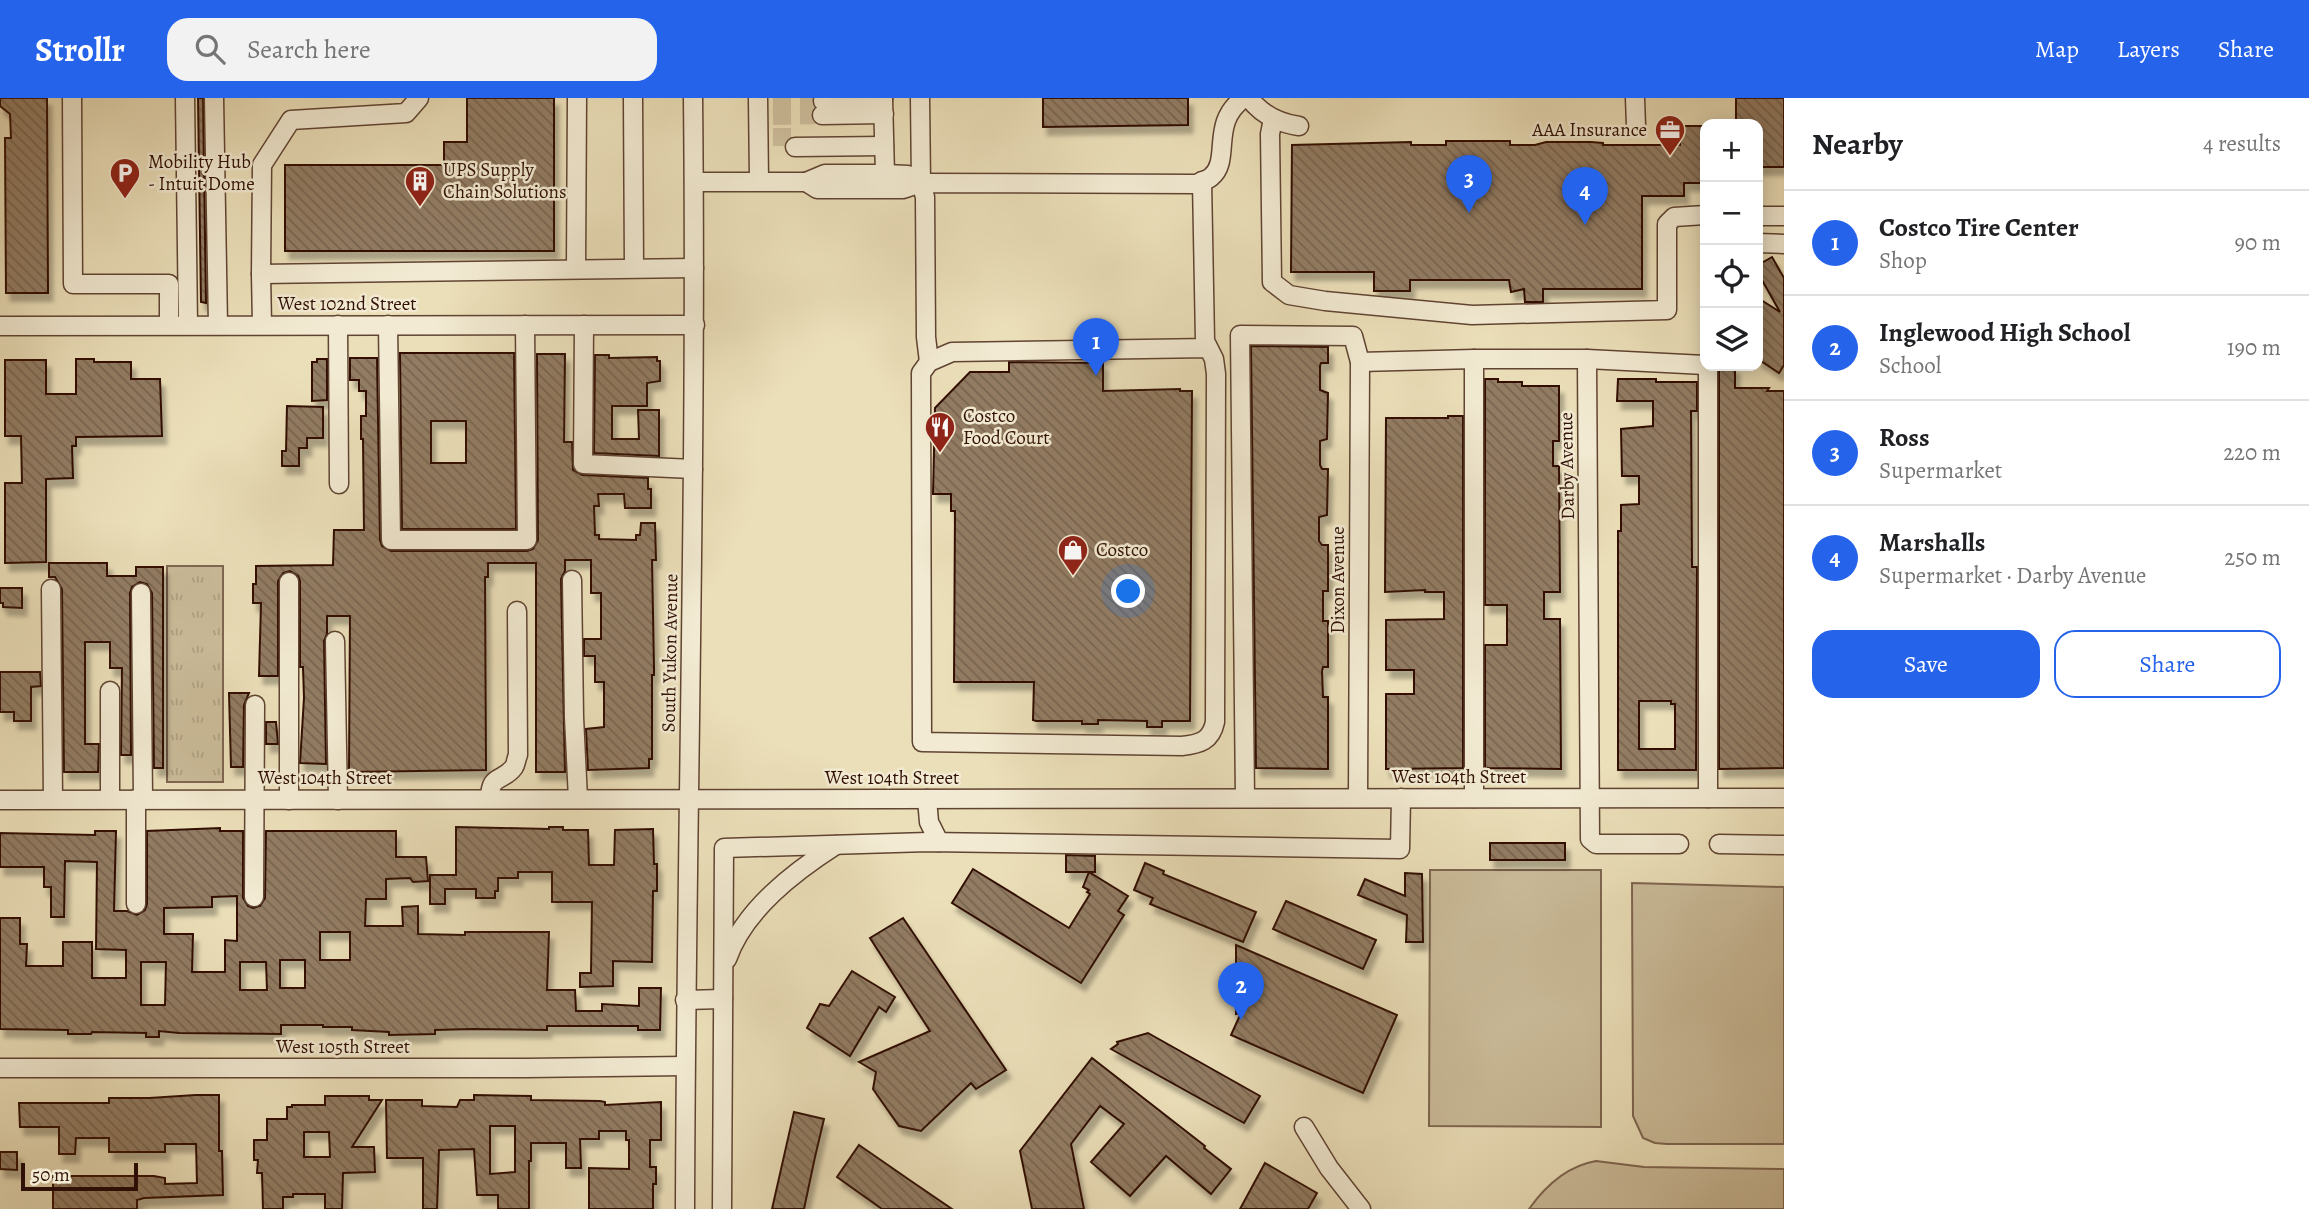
<!DOCTYPE html>
<meta charset="utf-8">
<style>
body{margin:0;font-family:Alegreya,serif;background:#f2f2f2;color:#202124}
.controls{position:absolute;right:21px;top:21px;display:grid;overflow:hidden;border-radius:14px;box-shadow:0 4px 18px #0003}
.controls button{width:63px;height:63px;display:grid;place-items:center;padding:0;border:0;border-bottom:2px solid #e0e0e0;background:#fff;color:#202124;font:35px sans-serif}
.scale{position:absolute;left:21px;bottom:18px;width:117px;box-sizing:border-box;padding-left:7px;border:4px solid #311105;border-top:0;font-size:19px;line-height:24px;white-space:nowrap;color:#311105;-webkit-text-stroke:5px #f2ead2;paint-order:stroke}
.you{position:absolute;left:1129px;top:494px;width:24px;height:24px;margin:-18px;border:5px solid #fff;border-radius:50%;background:#1a73e8;box-shadow:0 0 0 10px #1a73e833}
.badge{display:grid;place-items:center;width:46px;height:46px;border-radius:50%;background:#2563eb;color:#fff;font-size:23px;font-weight:700}
.pin{position:absolute;translate:-50% -58px;filter:drop-shadow(0 2px 4px #0008)}
.pin::after{content:'';position:absolute;top:37px;width:24px;height:21px;background:inherit;clip-path:polygon(0 0,100% 0,50% 100%)}
.list{margin:0;padding:0;list-style:none}
h2{display:flex;justify-content:space-between;align-items:center;height:91px;margin:0;padding:0 28px;font-size:30px}
h2 small{font-size:23px;font-weight:400;color:#757577}
.list li{display:grid;grid-template-columns:46px 1fr auto;gap:21px;align-items:center;box-sizing:border-box;height:105px;padding:0 28px;border-top:2px solid #e0e0e0}
.list b{display:block;font-size:26px;white-space:nowrap}
.list p{margin:0;font-size:23px;white-space:nowrap;color:#757577}
.list em{font-size:23px;font-style:normal;color:#757577}
.actions{display:flex;gap:14px;padding:21px 28px}
.actions a{flex:1;padding:16px 0;border:2px solid #2563eb;border-radius:21px;text-align:center;font-size:24px;color:#2563eb}
.actions .main{background:#2563eb;color:#fff}
.icon{flex:none;width:38px;height:38px;fill:none;stroke:currentColor;stroke-width:2;stroke-linecap:round;stroke-linejoin:round}
.map{position:relative;flex:none;width:1784px;height:1111px;overflow:hidden}
header{display:flex;align-items:center;gap:42px;box-sizing:border-box;height:98px;padding:0 35px;background:#2563eb;color:#fff}
header strong{font-size:33px}
nav{display:flex;gap:38px;margin-inline-start:auto;font-size:24px}
.search{width:490px;height:63px;background:#f2f2f2;display:flex;align-items:center;gap:18px;box-sizing:border-box;padding:0 24px;border-radius:21px;color:#757577;font-size:26px}
main{display:flex}
aside{flex:1;background:#fff}
.map>svg:first-child{display:block}
</style>
<header>
<strong>Strollr</strong>
<div class="search"><svg class="icon" aria-label="search" viewBox="0 0 24 24"><circle cx="10" cy="10" r="6"/><path d="M15 15l6 6"/></svg>Search here</div>
<nav><a>Map</a><a>Layers</a><a>Share</a></nav>
</header>
<main>
<div class="map">
<svg width="1784" height="1111" viewBox="0 0 1784 1111">
<defs>
<pattern id="grass-tufts" width="24" height="20" patternUnits="userSpaceOnUse" patternTransform="scale(1.75)"><rect width="24" height="20" fill="#cbbc9a"/><path d="M3 7l-1-3M5 7V3M7 7l1-3M15 17l-1-3M17 17v-4M19 17l1-3" fill="none" stroke="#afa183"/></pattern>
<pattern id="building-back-hatch" width="6" height="6" patternUnits="userSpaceOnUse" patternTransform="scale(1.75)"><rect width="6" height="6" fill="#927c63"/><path d="M-1 5l2 2M0 0l6 6M5-1l2 2" fill="none" stroke="#786450"/></pattern>
<filter id="shadow"><feDropShadow dx="4.5" dy="8" stdDeviation="2" flood-color="#0004"/></filter>
</defs>
<rect width="100%" height="100%" fill="#ebdfb9"/>
<filter id="stains"><feTurbulence type="fractalNoise" baseFrequency=".00286" numOctaves="4"/><feColorMatrix values="0 0 0 0 .2 0 0 0 0 .09 0 0 0 0 .02 0 0 0 .5 -.17"/></filter>
<radialGradient id="worn" r=".72"><stop offset=".6" stop-color="#630" stop-opacity="0"/><stop offset="1" stop-color="#630" stop-opacity=".3"/></radialGradient>
<rect fill="url(#grass-tufts)" stroke="#7e6650" stroke-width="2" x="167" y="468" width="56" height="216"/>
<g fill="#cbbc9a" stroke="#7e6650" stroke-width="2">
<path d="M1430 772H1601V1029L1429 1028Z"/>
<path d="M1632 785 1784 789V1046H1667L1655 1045 1643 1040 1633 1018Z"/>
<path d="M1596 1063 1644 1069 1784 1071V1111H1529C1546 1087 1567 1068 1596 1063Z"/>
</g>
<g fill="url(#building-back-hatch)" stroke="#311105" stroke-width="2" fill-rule="evenodd" filter="url(#shadow)">
<path d="M0 0H47L48 195H6L5 40H11L10 16 0 8Z"/>
<path d="M198 0H203L206 205 201 204Z"/>
<path d="M467 0H554V153H285V67H444V44H467Z"/>
<path d="M1043 0H1188V27L1043 29Z"/>
<path d="M1736 0H1784V69H1758V26H1736Z"/>
<path d="M1680 28H1705V85H1684V98H1642V191H1543V204H1525L1524 191 1511 194 1509 182H1410V193H1374V174H1291L1292 47 1411 44V47H1446V43H1510V47H1535L1546 44H1591L1603 45V47H1680Z"/>
<path d="M1772 159 1784 180V267L1779 275 1758 261V200L1780 214 1758 175V167Z"/>
<path d="M1251 248 1328 249V265H1321L1320 268V292L1328 295 1327 341 1320 343V367L1322 371H1328L1327 417 1319 419V443L1322 447H1328V493H1323V523H1328V569H1323L1322 573 1323 599H1328V671L1256 670Z"/>
<path d="M400 255H514L516 431H402ZM431 323H466V365H431Z"/>
<path d="M537 256H565L564 344H572L573 372 582 377 648 380V391H651V410H625L624 396H598L599 408H594L595 437H599V441L636 442V437H640L641 425H655L656 462H652L654 570V577H652V661H649V670L588 672 586 631 604 629V584H595V558H584V541H601V495H591V462H565V473L561 481 565 674H536V465H488V479H485L486 672 349 674 350 518H327V536L324 543 326 666 300 665 304 600 303 569H300V483L298 478 290 473 283 475 278 483V578H259L261 505H253V486H256V468L333 467 334 432H364L363 341H361V318H366V293H359V282H350V260H377L380 442 382 448 391 453H527L533 451 538 442Z"/>
<path d="M595 257H609V260L657 259V263H660V283L647 285V308H612V341H639L638 312H659V358L594 355Z"/>
<path d="M76 261H94V264H131V281H160L162 338 76 339V348H72L73 380 46 381V464L5 465V385H22L21 338H5V262H46V296H76Z"/>
<path d="M317 261H327V302L312 303V264H317Z"/>
<path d="M1009 264 1103 265V293L1180 291V293H1192L1190 623H1162V629H1147V623L1098 622V626H1082V623H1036L1033 622 1034 584H954L955 413H951V396H933L935 310 970 274H1009Z"/>
<path d="M1719 268H1735V290H1769L1767 293H1784V670L1719 671Z"/>
<path d="M1485 281H1498V284H1522V288H1559V343H1553V368H1559L1560 494H1544V521H1560L1561 671 1485 670V547H1507V507H1485Z"/>
<path d="M1618 281H1656V284H1697V313H1691L1692 469H1697L1696 672H1618V433H1621V407L1639 406V378H1622L1621 331 1653 328V303H1617ZM1639 603H1671V606H1675V651H1639Z"/>
<path d="M287 308 323 309V340H307V350H299V368H282V353H286Z"/>
<path d="M1448 318H1463V670L1386 671V596H1414V572H1386V522L1444 521V494H1425V492L1385 494 1386 320H1448Z"/>
<path d="M49 465H107V478H136V469H163V670H154L152 495 147 486 140 484 132 489 130 495 131 657H121L122 570H110V544H85V646H99L98 674H64L62 491 55 479H49Z"/>
<path d="M0 490H22V510L3 509V505H0Z"/>
<path d="M0 574H40L41 588 31 589V623H14V614H0Z"/>
<path d="M229 595H249L244 607 243 669H231Z"/>
<path d="M266 624H276L278 646H266Z"/>
<path d="M456 729 549 731V729H563V732H588L589 767H614L615 732 653 731 654 766H657V793H653L652 864 613 863V888L580 889V875H591L592 804H552V774H518V780H498V793H495V800H476V791H445V806H430V777H456Z"/>
<path d="M220 730V733H243V800L248 808 253 810 260 808 265 800 266 733H396V759H426L428 783 413 784 410 780 386 781V801H366L365 828H403L402 809 418 808V836L465 837V834H549L547 892H575L576 913H602V906L639 908V890H661L660 932H638V928H547V932L472 931 435 932V936L389 937V934L352 932V929H323V927H281V936L179 935 159 933V939H146V935L92 934 91 936H68V932L0 931V820H20V846H27L26 868H63V844H92V880H126V852L96 851 97 764 65 763 64 819H51V789H44V769H0V735L95 737V733H116L114 813H127L137 817 145 812 147 806V733ZM237 798V843L225 842V874H192L193 836H164V810L212 809V799ZM320 834H350V862H320ZM280 862H305V890H280ZM141 864H166L165 907H141ZM240 864H266L267 892H240Z"/>
<rect x="1490" y="745" width="75" height="17"/>
<path d="M1066 757 1095 758V774H1089L1128 798 1118 813 1124 817 1081 885 952 805 973 771 1069 830 1090 796 1087 794 1089 792 1083 789 1089 774H1066Z"/>
<path d="M1145 765 1164 773 1163 776 1256 814 1243 844 1150 806 1153 800 1134 792Z"/>
<path d="M1405 775 1422 776 1423 844H1406L1407 817 1358 797 1365 781 1405 798Z"/>
<path d="M1286 803 1376 842 1363 871 1273 831Z"/>
<path d="M903 820 1006 972 976 991 971 985 921 1033 899 1028 873 991 876 974 859 964 930 933 870 840Z"/>
<path d="M1236 847 1397 917 1363 995 1231 937 1241 915 1236 916Z"/>
<path d="M852 873 895 899 886 914 879 909 850 958 807 930 820 906 829 908Z"/>
<path d="M1148 935 1260 998 1244 1025 1111 951 1118 946 1117 944Z"/>
<path d="M1092 960 1205 1048 1204 1050 1231 1071 1211 1096 1166 1058 1130 1098 1091 1064 1124 1026 1100 1008 1071 1046 1084 1111H1032L1020 1053Z"/>
<path d="M196 997H219V1053H222L223 1097 144 1100 137 1102V1111H53V1078H154L165 1080V1086L197 1085 196 1046H165V1054H109V1040H76L75 1056H59V1029H20L19 1005H109V1000H149Z"/>
<path d="M474 997 531 998V1002L600 1003 605 1004V1007L661 1004V1042H650V1069H656V1086H653V1111H589V1070L629 1071V1042H626V1033H599V1041H580L581 1070H566V1045H531V1063H529V1111H498V1097H477L474 1051 439 1052 437 1111H423V1060H387L386 1002H422V1008L457 1009 460 1002H474ZM490 1028H515V1074L490 1076Z"/>
<path d="M325 998H369V1002H382L352 1049H374L375 1074 343 1075 342 1111H325V1096H293V1099H283V1111H263L262 1075H257L258 1062H254V1042H267V1021H287V1009H292V1007H325ZM304 1034H329L330 1059H304Z"/>
<path d="M794 1014 824 1021 815 1059 804 1111H772Z"/>
<path d="M859 1047 911 1083 952 1111H882L837 1079Z"/>
<path d="M0 1054H17V1072L0 1071Z"/>
<path d="M1265 1065 1317 1095 1308 1111H1240Z"/>
</g>
<g fill="none" stroke-linecap="round" stroke-linejoin="round">
<g stroke="#cfc09e" stroke-width="18" stroke-dasharray="18 9" stroke-linecap="butt">
<path d="M773 3H823"/>
<path d="M773 18 822 17"/>
<path d="M773 39H795"/>
</g>
<g stroke="#604432" stroke-width="21">
<g id="minor">
<path d="M72 0 73 186H169V227"/>
<path d="M185 0 188 227"/>
<path d="M214 0 218 227"/>
<path d="M419 0 406 15 291 22 262 67 261 176 694 170"/>
<path d="M633 0 634 169"/>
<path d="M758 0 759 83"/>
<path d="M920 0 921 85 925 99 926 239 929 264"/>
<path d="M1249 0C1262 17 1278 25 1299 28"/>
<path d="M1635 0 1636 28"/>
<path d="M823 3 883 2"/>
<path d="M822 17 884 16"/>
<path d="M1273 21 1270 36 1272 184 1289 197 1325 203 1472 217 1667 212V126L1674 119 1705 117"/>
<path d="M795 49 884 48"/>
<path d="M1202 83 1205 243 1214 261 1216 276 1215 624C1211 643 1200 646 1182 648L922 644 921 275 929 264 952 254 1208 250"/>
<path d="M694 84H816"/>
<path d="M806 84 817 91H903L921 85 1196 86C1201 84 1207 82 1211 79 1232 62 1209 25 1244 0"/>
<path d="M806 84 825 76H885L908 77 921 85"/>
<path d="M862 85 879 83 885 76 883 0"/>
<path d="M1758 118H1784"/>
<path d="M1758 145 1784 146"/>
<path d="M576 170 577 0"/>
<path d="M261 176 262 227"/>
<path d="M338 227 339 386"/>
<path d="M388 227 391 442H527L525 227"/>
<path d="M584 227 583 366 693 371"/>
<path d="M0 228 695 227"/>
<path d="M1474 261V700"/>
<path d="M1587 261 1705 267"/>
<path d="M1360 264 1474 261H1587L1590 741 1596 746H1679"/>
<path d="M1708 268V700"/>
<path d="M572 482 574 619 578 701"/>
<path d="M289 484V702"/>
<path d="M51 491 53 701"/>
<path d="M141 495 143 701"/>
<path d="M335 543 338 702"/>
<path d="M110 593V701"/>
<path d="M1245 700 1240 237 1353 238 1360 264 1358 700"/>
<path d="M136 701V806"/>
<path d="M490 701C490 675 502 685 514 669 516 666 516 661 518 657L517 513"/>
<path d="M927 701 929 724 939 744"/>
<path d="M0 702 1784 700"/>
<path d="M1719 746 1784 747"/>
<path d="M254 799 255 607"/>
<path d="M727 861C744 812 794 774 836 747"/>
<path d="M685 902 723 901"/>
<path d="M0 970H527L685 968"/>
<path d="M1304 1029 1329 1070 1361 1111"/>
<path d="M685 1111C686 741 697 370 693 0"/>
<path d="M722 1111 724 750 928 744 1400 751 1401 700"/>
</g>
</g>
<use href="#minor" stroke="#f2ead2" stroke-width="18"/>
</g>
<defs>
<g id="office-pin" transform="scale(1.575)"><path d="M0 17L-7.5 6A9.5 9.5 0 1 1 7.5 6Z" fill="#8f2418" stroke="#f2ead2"/><path d="M-6-3h4V-5.5h4V-3h4V5H-6ZM-1-4.5V-3h2v-1.5ZM-6 0V1H6V0Z" fill="#fff"/></g>
<g id="parking-pin" transform="scale(1.575)"><path d="M0 17L-7.5 6A9.5 9.5 0 1 1 7.5 6Z" fill="#8f2418" stroke="#f2ead2"/><path d="M-3.5-5.5H1a3.5 3.5 0 0 1 0 7H-1V5.5H-3.5ZM-1-3.4V-.6H.8a1.4 1.4 0 0 0 0-2.8Z" fill="#fff"/></g>
<g id="building-pin" transform="scale(1.575)"><path d="M0 17L-7.5 6A9.5 9.5 0 1 1 7.5 6Z" fill="#8f2418" stroke="#f2ead2"/><path d="M-4-6H4V6H1V3H-1V6H-4ZM-2.5-4.3h1.7v1.8h-1.7ZM.8-4.3h1.7v1.8H.8ZM-2.5-1h1.7V.8h-1.7ZM.8-1h1.7V.8H.8Z" fill="#fff"/></g>
<g id="restaurant-pin" transform="scale(1.575)"><path d="M0 17L-7.5 6A9.5 9.5 0 1 1 7.5 6Z" fill="#8f2418" stroke="#f2ead2"/><path d="M-5-6h1v4h1v-4h1v4h1v-4h1v5L-1.5 .5V6h-2V.5L-5-1ZM5-6V6H3V1.5H1.5Q1.5-4 5-6Z" fill="#fff"/></g>
<g id="shop-pin" transform="scale(1.575)"><path d="M0 17L-7.5 6A9.5 9.5 0 1 1 7.5 6Z" fill="#8f2418" stroke="#f2ead2"/><path d="M-5-2.5h2.3a2.7 3.5 0 0 1 5.4 0H5L5.5 6h-11ZM-1.5-2.5h3a1.5 2.3 0 0 0-3 0Z" fill="#fff"/></g>
</defs>
<g fill-rule="evenodd">
<use href="#office-pin" x="1670" y="32"/>
<use href="#parking-pin" x="125" y="75"/>
<use href="#building-pin" x="420" y="83"/>
<use href="#restaurant-pin" x="940" y="329"/>
<use href="#shop-pin" x="1073" y="452"/>
</g>
<g text-anchor="middle" dominant-baseline="central" stroke-width="5" stroke-linejoin="round" paint-order="stroke">
<g font-size="19" fill="#311105" stroke="#f2ead2" text-anchor="start">
<text x="1647" y="32" text-anchor="end">AAA Insurance</text>
<text x="148" y="64">Mobility Hub<tspan x="148" dy="22">- Intuit Dome</tspan></text>
<text x="443" y="72">UPS Supply<tspan x="443" dy="22">Chain Solutions</tspan></text>
<text x="963" y="318">Costco<tspan x="963" dy="22">Food Court</tspan></text>
<text x="1096" y="452">Costco</text>
</g>
<g font-size="19" fill="#311105" stroke="#f2ead2">
<text x="347" y="206">West 102nd Street</text>
<text transform="translate(1567 368) rotate(-91)">Darby Avenue</text>
<text transform="translate(1338 482) rotate(-90)">Dixon Avenue</text>
<text transform="translate(670 555) rotate(-89)">South Yukon Avenue</text>
<text x="1459" y="679">West 104th Street</text>
<text x="325" y="680">West 104th Street</text>
<text x="892" y="680">West 104th Street</text>
<text x="343" y="949">West 105th Street</text>
</g>
</g>
<rect width="100%" height="100%" filter="url(#stains)"/>
<rect width="100%" height="100%" fill="url(#worn)"/>
</svg>
<div class="controls">
<button>+</button>
<button>−</button>
<button><svg class="icon" aria-label="locate" viewBox="0 0 24 24"><circle cx="12" cy="12" r="6"/><path d="M12 2v4M12 18v4M2 12h4M18 12h4"/></svg></button>
<button><svg class="icon" aria-label="layers" viewBox="0 0 24 24"><path d="M12 4l9 5-9 5-9-5zM3 14l9 5 9-5"/></svg></button>
</div>
<div class="scale">50 m</div>
<div class="you"></div>
<div class="pin badge" style="left:1096px;top:278px">1</div>
<div class="pin badge" style="left:1241px;top:922px">2</div>
<div class="pin badge" style="left:1469px;top:115px">3</div>
<div class="pin badge" style="left:1585px;top:127px">4</div>
</div>
<aside>
<h2>Nearby<small>4 results</small></h2>
<ul class="list">
<li><span class="badge">1</span><div><b>Costco Tire Center</b><p>Shop</p></div><em>90 m</em></li>
<li><span class="badge">2</span><div><b>Inglewood High School</b><p>School</p></div><em>190 m</em></li>
<li><span class="badge">3</span><div><b>Ross</b><p>Supermarket</p></div><em>220 m</em></li>
<li><span class="badge">4</span><div><b>Marshalls</b><p>Supermarket · Darby Avenue</p></div><em>250 m</em></li>
</ul>
<div class="actions"><a class="main">Save</a><a>Share</a></div>
</aside>
</main>
